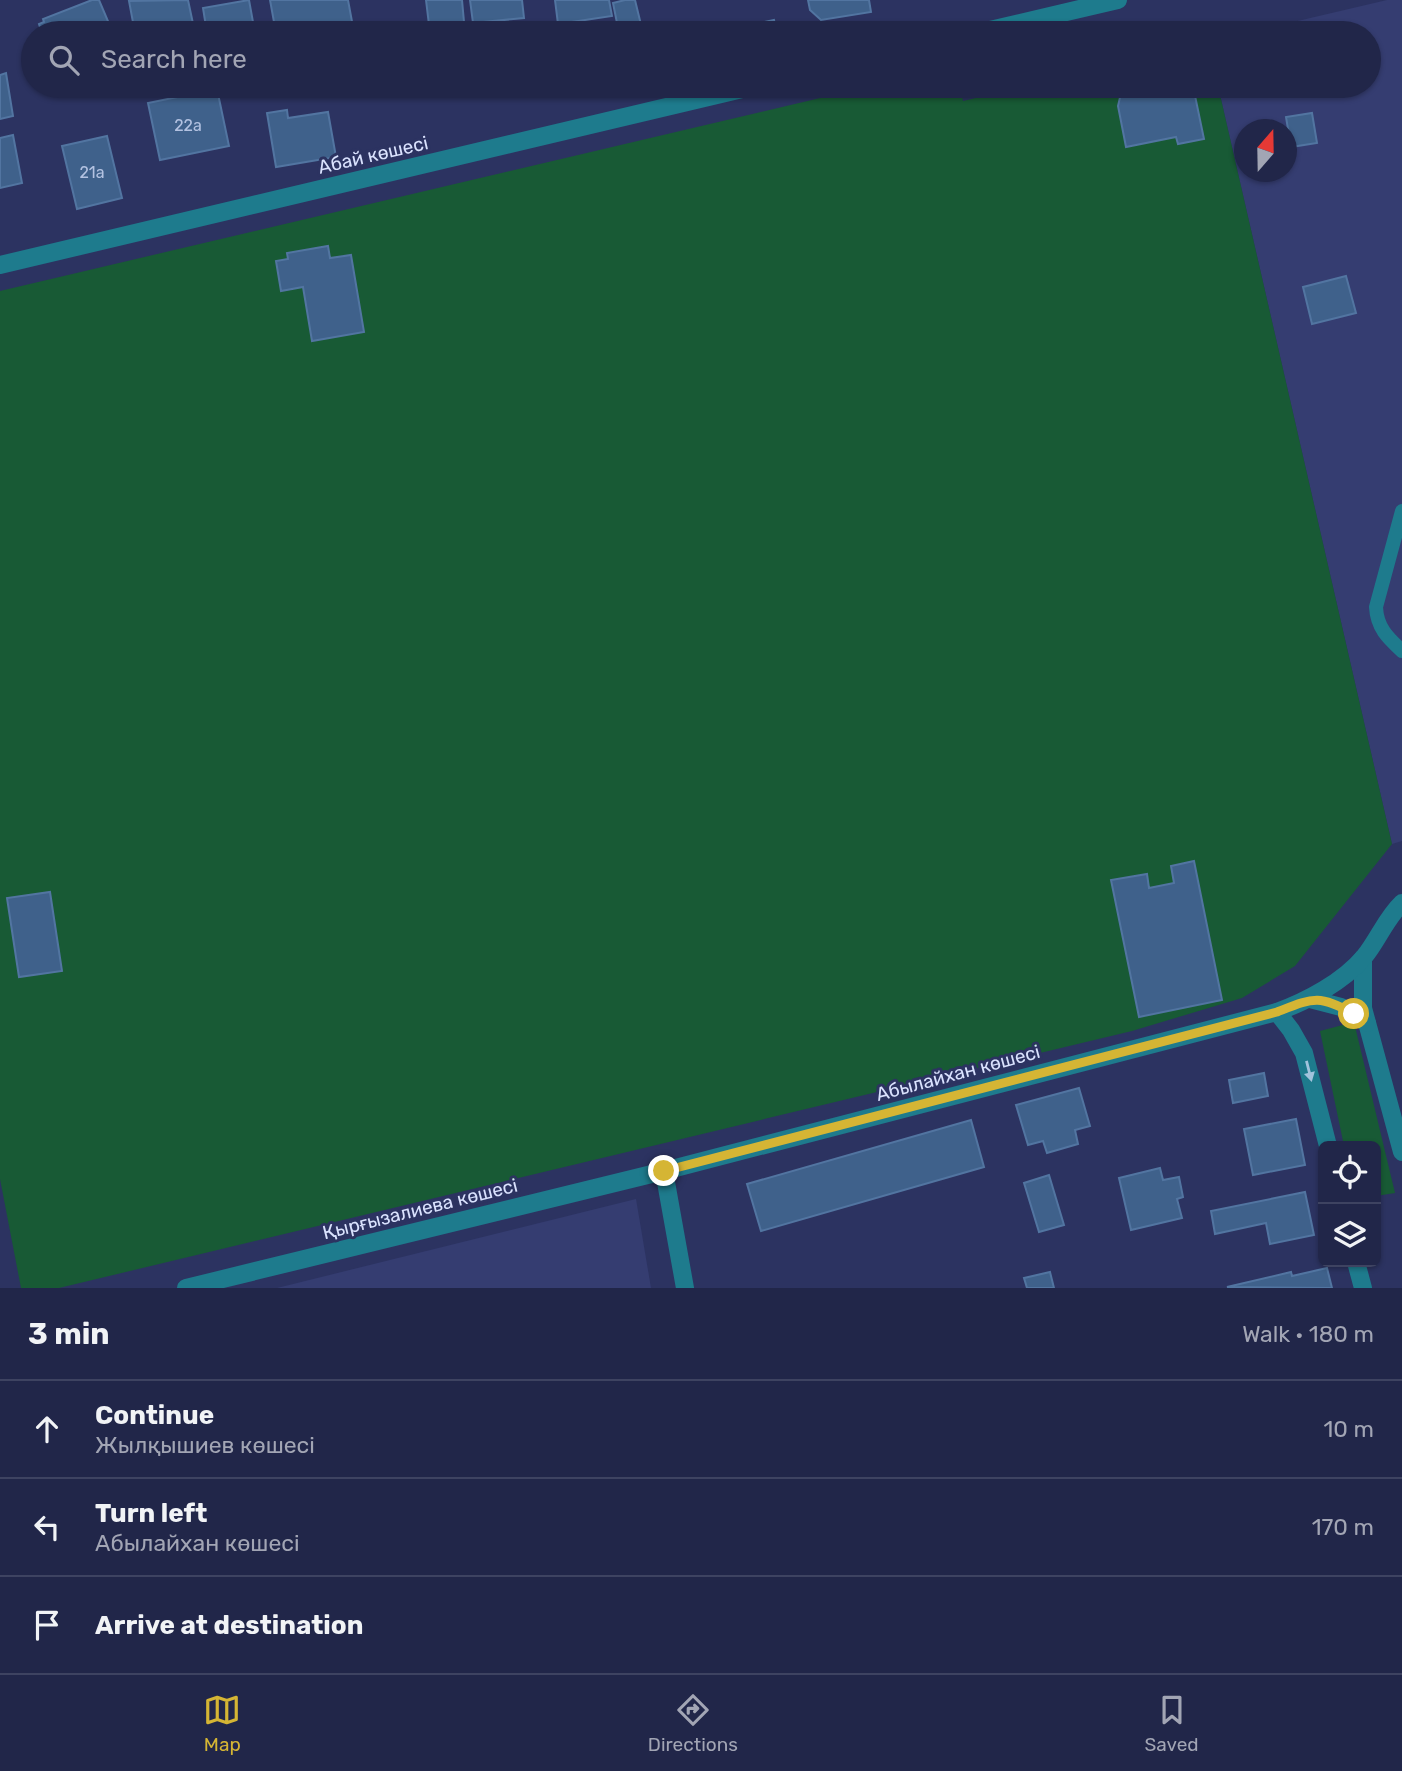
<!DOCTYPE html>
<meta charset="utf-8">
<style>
body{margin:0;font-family:Rubik,sans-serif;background:#2d3253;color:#f1f3f6}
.controls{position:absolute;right:21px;bottom:21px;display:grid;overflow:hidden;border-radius:10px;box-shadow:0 2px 5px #0004}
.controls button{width:63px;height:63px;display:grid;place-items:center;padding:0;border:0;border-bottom:2px solid #3e4361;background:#212649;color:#f1f3f6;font:35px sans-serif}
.compass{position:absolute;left:1234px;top:119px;width:63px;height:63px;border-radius:50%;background:#212649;box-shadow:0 2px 5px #0004;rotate:20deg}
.stop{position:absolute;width:21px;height:21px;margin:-16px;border:5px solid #d5b534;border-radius:50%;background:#fff}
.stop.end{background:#d5b534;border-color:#fff;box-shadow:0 2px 7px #0008}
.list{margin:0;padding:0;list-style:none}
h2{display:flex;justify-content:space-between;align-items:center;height:91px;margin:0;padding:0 28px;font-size:30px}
h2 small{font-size:23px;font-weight:400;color:#a2a5b4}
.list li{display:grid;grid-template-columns:46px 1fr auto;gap:21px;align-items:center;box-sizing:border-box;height:98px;padding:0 28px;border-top:2px solid #3e4361}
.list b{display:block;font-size:26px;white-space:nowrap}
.list p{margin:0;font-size:23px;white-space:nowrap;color:#a2a5b4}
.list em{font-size:23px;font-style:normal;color:#a2a5b4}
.icon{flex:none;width:38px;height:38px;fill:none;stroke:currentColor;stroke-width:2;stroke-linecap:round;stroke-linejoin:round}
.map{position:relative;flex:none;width:1402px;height:1288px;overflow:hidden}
.search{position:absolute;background:#212649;box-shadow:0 2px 5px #0004;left:21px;right:21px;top:21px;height:77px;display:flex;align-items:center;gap:18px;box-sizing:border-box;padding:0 24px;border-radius:38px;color:#a2a5b4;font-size:26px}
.sheet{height:385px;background:#212649}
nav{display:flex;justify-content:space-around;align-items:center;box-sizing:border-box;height:98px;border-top:2px solid #3e4361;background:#212649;font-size:19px;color:#a2a5b4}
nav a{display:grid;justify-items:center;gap:4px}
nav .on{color:#d5b534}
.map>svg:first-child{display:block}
</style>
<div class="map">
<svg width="1402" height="1288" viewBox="0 0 1402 1288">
<rect width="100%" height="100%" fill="#2c3361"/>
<g fill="#353d71" fill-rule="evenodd">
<path d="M1387 0H1402V841L1392 844 1218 86H1369V33H1247ZM1244 130H1286V172H1244Z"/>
<path d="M636 1199 651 1288H277Z"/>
</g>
<g fill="#185a35">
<path d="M871 86H960L963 101 1027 86H1218L1392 844 1295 966 1242 998 1132 1031 59 1288H21L0 1179V291Z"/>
<path d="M1354 1022 1395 1193 1376 1196V1146H1344L1320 1031Z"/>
</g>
<g fill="#3f618b" stroke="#5275a1" stroke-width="2">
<path d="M92 0H99L113 33H42L39 24 44 22 43 19Z"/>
<path d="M188 0 195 33H135L129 1Z"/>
<path d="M249 0 255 33H207L203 8Z"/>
<path d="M270 0H348L353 27 315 33H276Z"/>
<path d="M426 0H462L465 33H430Z"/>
<path d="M470 0H522L524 18 473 23Z"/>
<path d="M555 0H609L612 16 558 24Z"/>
<path d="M625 0H635L643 33H619L613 3Z"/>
<path d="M808 0H869L871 12 821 20 810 10Z"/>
<path d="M774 20 777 33H725L724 31Z"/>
<path d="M6 73 13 116 0 119V75Z"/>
<path d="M1154 86H1193L1204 139 1178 144 1176 137 1126 147 1118 106 1121 93 1130 90 1139 93Z"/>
<path d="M217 89 229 146 160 160 148 103Z"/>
<path d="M287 110 288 118 328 112 336 157 276 167 267 113Z"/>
<path d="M1312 113 1317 143 1291 147 1286 117Z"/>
<path d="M13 135 22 183 0 188V138Z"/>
<path d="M107 136 122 198 77 209 62 146Z"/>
<path d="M328 246 330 258 351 255 364 332 312 341 303 287 281 291 276 261 288 259 287 253Z"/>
<path d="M1346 276 1356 313 1312 324 1303 287Z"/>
<path d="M1194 861 1222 1000 1139 1017 1111 880 1147 874 1149 888 1174 883 1171 866Z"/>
<path d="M50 892 62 971 19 977 7 898Z"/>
<path d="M1264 1073 1268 1096 1233 1103 1229 1080Z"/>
<path d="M1079 1088 1090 1126 1075 1130 1078 1144 1047 1153 1043 1141 1028 1145 1016 1105Z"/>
<path d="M1296 1119 1305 1165 1253 1175 1244 1129Z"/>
<path d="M971 1120 984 1167 761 1231 747 1184Z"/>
<path d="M1160 1168 1163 1180 1179 1177 1183 1197 1177 1199 1182 1218 1131 1230 1119 1178Z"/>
<path d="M1049 1175 1064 1225 1039 1232 1024 1183Z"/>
<path d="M1305 1192 1314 1235 1270 1244 1266 1223 1215 1234 1211 1211Z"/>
<path d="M1327 1268 1332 1288 1227 1287 1291 1272 1292 1276Z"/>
<path d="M1050 1272 1054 1288H1027L1024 1278Z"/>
</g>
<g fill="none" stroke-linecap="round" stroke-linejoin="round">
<path stroke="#1e7b8d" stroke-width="14" d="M1402 511 1376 607C1377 628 1388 638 1402 651"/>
<g stroke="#1e7b8d" stroke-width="18">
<path d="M977 33 1118 0"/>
<path d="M0 265 755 86"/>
<path d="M1363 958V1008L1402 1152"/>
<path d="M1310 999 1341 1007 1367 1023"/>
<path d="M1277 1012 1291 1030 1304 1053 1328 1146"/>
<path d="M664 1171 685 1288"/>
<path d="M1356 1262 1363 1288"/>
<path d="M186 1288 664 1171 1277 1012C1307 1001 1343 982 1364 957 1378 940 1386 918 1402 903"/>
</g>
</g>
<defs><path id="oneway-solid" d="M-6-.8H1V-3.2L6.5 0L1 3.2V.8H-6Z" transform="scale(1.75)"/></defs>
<use fill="#a2c3dc" href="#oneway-solid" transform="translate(1309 1071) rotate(76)"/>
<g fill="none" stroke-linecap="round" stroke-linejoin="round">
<path stroke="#d5b534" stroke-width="9" d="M664 1171 1277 1012C1313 998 1319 994 1354 1014"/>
</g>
<g text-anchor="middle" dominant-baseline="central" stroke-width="6" stroke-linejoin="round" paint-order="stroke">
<g font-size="16" fill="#b3c2e1">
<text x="188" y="125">22а</text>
<text x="92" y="172">21а</text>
</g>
<g font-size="19" fill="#dae2fe" stroke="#2c3361">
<text transform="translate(373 155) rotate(-13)">Абай көшесі</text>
<text transform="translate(958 1073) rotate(-15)">Абылайхан көшесі</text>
<text transform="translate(420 1209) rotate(-14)">Қырғызалиева көшесі</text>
</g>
</g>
</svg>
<div class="controls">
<button><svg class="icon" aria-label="locate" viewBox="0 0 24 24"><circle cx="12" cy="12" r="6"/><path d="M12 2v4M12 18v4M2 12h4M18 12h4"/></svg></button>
<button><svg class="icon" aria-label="layers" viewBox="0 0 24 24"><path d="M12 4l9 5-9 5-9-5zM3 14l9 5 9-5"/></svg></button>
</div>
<svg class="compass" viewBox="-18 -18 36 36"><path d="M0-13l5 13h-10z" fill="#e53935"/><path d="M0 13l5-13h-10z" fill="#a2a5b4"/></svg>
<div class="stop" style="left:1354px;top:1014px"></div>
<div class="stop end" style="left:664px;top:1171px"></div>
<div class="search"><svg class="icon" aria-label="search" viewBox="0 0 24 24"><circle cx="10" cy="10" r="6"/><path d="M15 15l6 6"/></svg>Search here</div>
</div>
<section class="sheet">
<h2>3 min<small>Walk · 180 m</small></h2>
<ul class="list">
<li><svg class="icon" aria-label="ahead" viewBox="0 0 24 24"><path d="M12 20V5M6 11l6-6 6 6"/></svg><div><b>Continue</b><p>Жылқышиев көшесі</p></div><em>10 m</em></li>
<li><svg class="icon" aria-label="left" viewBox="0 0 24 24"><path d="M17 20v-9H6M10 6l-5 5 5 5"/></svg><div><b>Turn left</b><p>Абылайхан көшесі</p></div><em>170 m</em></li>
<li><svg class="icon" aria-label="arrive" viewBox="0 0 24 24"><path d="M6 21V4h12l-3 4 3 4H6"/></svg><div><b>Arrive at destination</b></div></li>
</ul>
</section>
<nav>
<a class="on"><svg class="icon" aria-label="map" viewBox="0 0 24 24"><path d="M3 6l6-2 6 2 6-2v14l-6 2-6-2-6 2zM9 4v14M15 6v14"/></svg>Map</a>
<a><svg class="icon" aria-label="directions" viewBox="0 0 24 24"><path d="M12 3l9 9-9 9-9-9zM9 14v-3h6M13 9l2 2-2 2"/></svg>Directions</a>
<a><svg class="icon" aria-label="saved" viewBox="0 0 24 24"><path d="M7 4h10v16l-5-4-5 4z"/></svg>Saved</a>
</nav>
